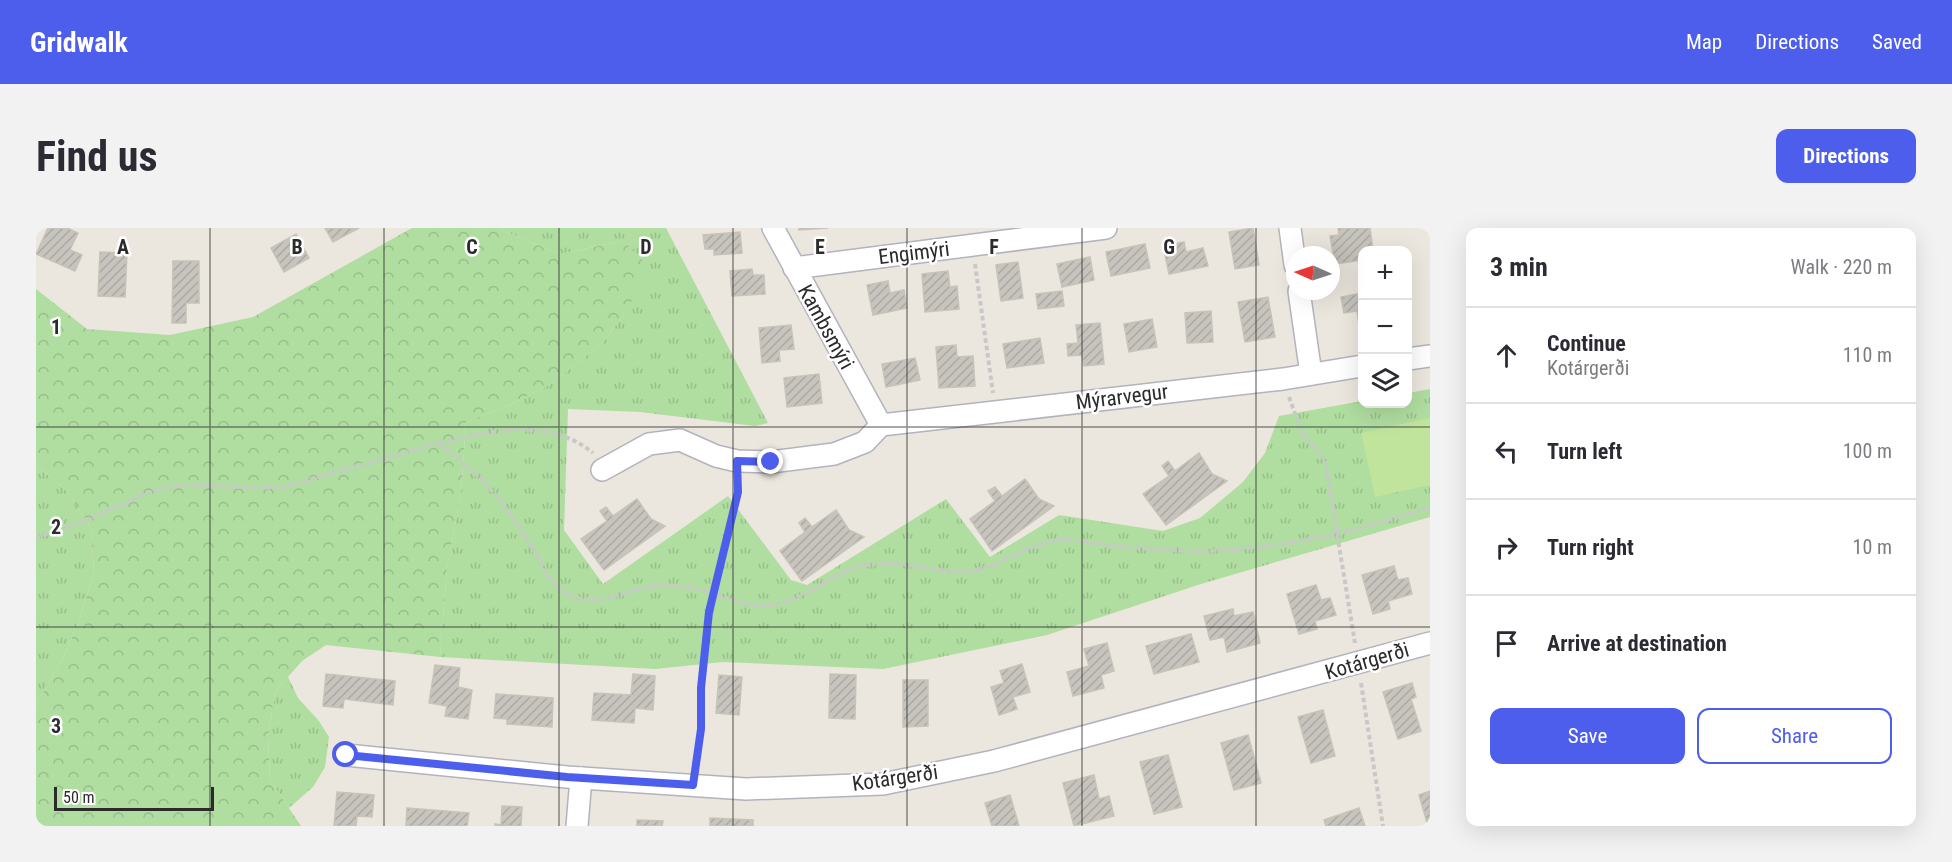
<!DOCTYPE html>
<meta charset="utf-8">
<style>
body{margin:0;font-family:"Roboto Condensed",sans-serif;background:#f2f2f3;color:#2b2b33}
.controls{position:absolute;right:18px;top:18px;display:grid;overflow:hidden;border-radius:12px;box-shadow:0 6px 24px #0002}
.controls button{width:54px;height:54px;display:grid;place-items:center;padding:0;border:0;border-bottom:2px solid #e1e1e2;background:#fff;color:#2b2b33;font:30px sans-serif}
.compass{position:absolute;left:1250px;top:18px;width:54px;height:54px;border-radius:50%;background:#fff;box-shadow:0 6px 24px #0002;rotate:273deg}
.scale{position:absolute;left:18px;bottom:15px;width:160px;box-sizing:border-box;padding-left:6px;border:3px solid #2b2b2b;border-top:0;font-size:16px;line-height:21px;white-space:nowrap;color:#2b2b2b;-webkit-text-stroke:4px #fff;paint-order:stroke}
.stop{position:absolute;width:18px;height:18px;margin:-14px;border:4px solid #4c5eeb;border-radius:50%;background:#fff}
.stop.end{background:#4c5eeb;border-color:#fff;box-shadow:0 2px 6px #0008}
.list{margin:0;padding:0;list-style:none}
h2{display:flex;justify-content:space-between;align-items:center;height:78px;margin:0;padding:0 24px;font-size:26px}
h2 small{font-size:20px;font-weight:400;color:#7c7c81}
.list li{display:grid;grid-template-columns:39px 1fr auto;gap:18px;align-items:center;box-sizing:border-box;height:96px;padding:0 24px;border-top:2px solid #e1e1e2}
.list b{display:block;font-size:22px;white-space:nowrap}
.list p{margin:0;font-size:20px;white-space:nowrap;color:#7c7c81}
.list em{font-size:20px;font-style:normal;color:#7c7c81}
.actions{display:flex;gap:12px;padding:18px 24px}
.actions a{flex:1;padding:14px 0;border:2px solid #4c5eeb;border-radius:12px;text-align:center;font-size:21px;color:#4c5eeb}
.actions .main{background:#4c5eeb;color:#fff}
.icon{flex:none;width:33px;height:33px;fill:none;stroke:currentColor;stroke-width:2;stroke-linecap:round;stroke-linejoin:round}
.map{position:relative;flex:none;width:1394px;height:598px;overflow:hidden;border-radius:12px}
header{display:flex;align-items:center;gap:36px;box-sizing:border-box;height:84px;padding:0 30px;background:#4c5eeb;color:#fff}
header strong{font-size:28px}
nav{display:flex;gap:33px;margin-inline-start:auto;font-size:21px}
.intro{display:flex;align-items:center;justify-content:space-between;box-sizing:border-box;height:144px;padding:0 36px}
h1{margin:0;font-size:42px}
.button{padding:15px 27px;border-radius:12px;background:#4c5eeb;color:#fff;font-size:21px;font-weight:700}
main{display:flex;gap:36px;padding:0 36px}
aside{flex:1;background:#fff;border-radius:12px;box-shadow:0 6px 24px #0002}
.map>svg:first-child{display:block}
</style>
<header>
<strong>Gridwalk</strong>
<nav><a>Map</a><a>Directions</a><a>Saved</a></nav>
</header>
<div class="intro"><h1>Find us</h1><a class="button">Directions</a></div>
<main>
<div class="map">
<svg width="1394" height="598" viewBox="0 0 1394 598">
<defs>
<pattern id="grass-tufts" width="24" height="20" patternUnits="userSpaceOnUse" patternTransform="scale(1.5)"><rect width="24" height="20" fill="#b0dda0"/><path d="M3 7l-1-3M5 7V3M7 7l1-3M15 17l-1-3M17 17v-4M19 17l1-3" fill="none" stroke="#98be8a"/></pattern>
<pattern id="forest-crowns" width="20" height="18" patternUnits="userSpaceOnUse" patternTransform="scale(1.5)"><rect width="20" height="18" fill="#b0dda0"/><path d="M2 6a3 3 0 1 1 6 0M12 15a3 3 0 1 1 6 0" fill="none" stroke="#98be8a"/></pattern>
<pattern id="building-hatch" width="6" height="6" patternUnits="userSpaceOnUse" patternTransform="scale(1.5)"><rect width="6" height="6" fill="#c7c4be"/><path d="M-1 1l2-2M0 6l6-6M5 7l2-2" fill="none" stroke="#aba9a3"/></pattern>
</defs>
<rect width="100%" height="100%" fill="#ece7de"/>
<g fill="url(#grass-tufts)">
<path d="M464 0H630L732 195 719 198 604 184 532 181 528 302 567 356 692 268 755 352 771 357 910 271 954 329 1023 287 1127 303 1164 290 1207 254 1229 225 1243 188 1326 173V176H1372V165L1394 161V289L1165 356 1011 407 847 441 687 434 619 441 404 429 411 340 425 266 430 194 480 174 513 157 567 115 589 85 586 13 524 26 470 4Z"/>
<path d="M0 237 31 263 55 300 58 345 42 396 28 428 0 477Z"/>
<path d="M252 449 262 470 283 493 293 509 289 539 277 559 253 580 234 552 232 509 239 464Z"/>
</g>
<path fill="url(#forest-crowns)" d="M376 0H464L470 4 524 26 586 13 606 30 607 52 589 85 567 115 513 157 480 174 430 194 425 266 411 340 404 429 290 417 266 433 239 464 232 509 234 552 265 598H0V477L28 428 42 396 58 345 55 300 31 263 0 237V61L51 101 134 107 217 89Z"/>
<path fill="#c0e49c" d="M1394 190V257L1339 269 1325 205Z"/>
<g fill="url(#building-hatch)" stroke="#c7c3b8" stroke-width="1.5">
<path d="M12 0H31L42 5 34 22 46 27 39 43 0 26Z"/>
<path d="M289 0H323L297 14Z"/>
<path d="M763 0H792L763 2Z"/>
<path d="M1217 0 1223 37 1199 41 1193 4Z"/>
<path d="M1302 0H1334L1337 22H1326V32L1299 36 1294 8 1303 7Z"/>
<path d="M704 4 706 25 678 27V21H669L667 7Z"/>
<path d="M260 6 273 30 248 44 235 20Z"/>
<path d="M1148 14 1150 24 1167 20 1172 38 1133 46 1127 18Z"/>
<path d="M1109 16 1114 40 1075 48 1070 24Z"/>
<path d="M64 24 91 25 89 69 62 68Z"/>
<path d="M1054 29 1058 52 1026 59 1021 36Z"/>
<path d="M137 33H163V75H150V95H136Z"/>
<path d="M982 34 987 70 965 73 960 37Z"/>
<path d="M716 41 717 47H728L729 66 696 68 694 43Z"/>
<path d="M912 43 914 59 921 58 923 81 889 84 886 46Z"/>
<path d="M852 53 854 65 868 62 871 80 837 87 831 57Z"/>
<path d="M1026 63 1028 78 1002 81 1000 66Z"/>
<path d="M1326 65V103H1324L1321 83 1308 85 1305 69Z"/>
<path d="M1232 69 1239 109 1209 114 1202 74Z"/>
<path d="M1175 83 1177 114 1151 115 1149 85Z"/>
<path d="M1116 91 1121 119 1093 124 1088 96Z"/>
<path d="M1064 95 1068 136 1048 138 1046 127 1032 128 1031 116 1042 115 1040 97Z"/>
<path d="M755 97 758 121 743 122 744 133 726 135 723 100Z"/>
<path d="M1004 110 1008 135 971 140 967 116Z"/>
<path d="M920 117 921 129 937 128 939 158 903 160 900 119Z"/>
<path d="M879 130 884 152 850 159 846 136Z"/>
<path d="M783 146 786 175 751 179 748 150Z"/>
<path d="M1163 225 1176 246 1191 253 1130 297 1107 266 1133 248 1126 238 1132 233 1139 243Z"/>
<path d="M989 251 1003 271 1018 278 956 323 934 291 959 273 952 263 959 259 966 268Z"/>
<path d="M601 271 615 291 629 298 568 342 545 311 571 293 564 283 570 279 577 288Z"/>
<path d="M800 282 813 302 828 309 766 353 744 323 769 304 763 295 769 290 776 299Z"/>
<path d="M1358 338 1362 352 1372 350 1376 366 1352 373 1354 381 1337 386 1326 347Z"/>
<path d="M1280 357 1285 372 1294 370 1300 387 1279 393 1281 401 1263 406 1251 366Z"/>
<path d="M1197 381 1198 388 1217 384 1224 415 1191 424 1188 409 1174 412 1168 388Z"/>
<path d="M1155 406 1163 434 1118 446 1110 418Z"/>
<path d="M1071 415 1078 443 1065 447 1068 460 1037 468 1031 444 1053 438 1048 421Z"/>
<path d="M986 436 994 464 977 469 981 481 963 487 955 459 968 455 964 443Z"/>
<path d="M399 437 424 440 422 459 436 462 432 491 409 488 411 478 393 475Z"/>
<path d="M290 446 359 453 357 477 308 471 307 480 287 478Z"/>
<path d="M597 446 619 448 617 482 599 480 598 495 556 492 558 465 595 467Z"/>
<path d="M794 446 820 447 819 491 793 490Z"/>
<path d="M683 447 706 449 703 487 680 485Z"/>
<path d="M867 452H892V498L867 499Z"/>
<path d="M1376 455 1380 469 1375 471 1385 503 1362 511 1347 464Z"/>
<path d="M460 466 517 470 516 499 471 496V491L458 490Z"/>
<path d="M1287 482 1299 528 1275 535 1262 489Z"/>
<path d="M1212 507 1225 555 1198 562 1185 515Z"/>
<path d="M1132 527 1146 579 1118 586 1104 534Z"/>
<path d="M1058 547 1063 571 1073 568 1078 588 1038 598 1027 555Z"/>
<path d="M1394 563V598H1392L1383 567Z"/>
<path d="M301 564 338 567 336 589 321 588 320 598H298Z"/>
<path d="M974 567 983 598H956L949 575Z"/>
<path d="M466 578 486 579 485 598H459V596L465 597Z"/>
<path d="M371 580 433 585 431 598H370Z"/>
<path d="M1323 580 1329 598H1290L1288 592Z"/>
<path d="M674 590 717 592V598H674Z"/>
<path d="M601 592 627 593 626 598H601Z"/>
</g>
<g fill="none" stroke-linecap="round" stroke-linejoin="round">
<g stroke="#b2b3bd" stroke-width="24">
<g id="minor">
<path d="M737 0 845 197"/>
<path d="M1254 0 1259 37"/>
<path d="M758 40 1070 0"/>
<path d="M1263 63 1275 146"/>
<path d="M1372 131 1394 128"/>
<path d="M845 197 1247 151 1326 138"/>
<path d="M566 242 613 216 644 212 680 228 701 233 735 234 798 226 829 214 845 197"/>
<path d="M310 527 531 549 710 561 847 556 958 533 1394 415"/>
<path d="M541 598 545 550"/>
</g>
</g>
<g stroke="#c8c8c8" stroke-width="4" stroke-dasharray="4.5 3" stroke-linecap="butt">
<path d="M939 36 957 165"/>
<path d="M1253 169 1266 205 1289 232 1319 415"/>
<path d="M404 215C454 203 514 189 557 225"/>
<path d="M0 310 57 289 112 265 139 257 243 260 403 215C422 230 440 245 456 263 471 280 485 301 497 321 505 333 512 352 524 362 527 364 535 368 538 369 567 378 596 359 624 358 642 357 661 360 678 366 693 370 710 378 726 378 763 378 791 347 826 338 863 328 897 347 934 343 967 339 993 313 1027 312 1041 312 1057 315 1071 317 1099 320 1129 322 1158 323 1205 323 1253 316 1299 306 1331 299 1362 288 1394 280"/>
<path d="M1325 455 1347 598"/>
<path d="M660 539C668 487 665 435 673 384 679 343 693 304 702 264V254"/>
</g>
<use href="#minor" stroke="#fff" stroke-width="21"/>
</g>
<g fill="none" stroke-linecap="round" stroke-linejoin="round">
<path stroke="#4c5eeb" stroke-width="8" d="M310 527 531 549 657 557 665 501V460L673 384 702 264 701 233 735 234"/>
</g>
<path fill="none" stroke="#2b2b2b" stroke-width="1.5" stroke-opacity="0.55" d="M174 0V598M348 0V598M523 0V598M697 0V598M871 0V598M1046 0V598M1220 0V598M0 199H1394M0 399H1394"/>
<g text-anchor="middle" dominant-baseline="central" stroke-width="5" stroke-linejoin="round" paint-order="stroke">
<g font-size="21" fill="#2b2b2b" stroke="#fff">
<text transform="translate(878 25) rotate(-7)">Engimýri</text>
<text transform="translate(790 99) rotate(61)">Kambsmýri</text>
<text transform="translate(1086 169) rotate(-7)">Mýrarvegur</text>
<text transform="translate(1331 433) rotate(-16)">Kotárgerði</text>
<text transform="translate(859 550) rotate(-8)">Kotárgerði</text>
</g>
</g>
<g font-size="20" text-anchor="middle" font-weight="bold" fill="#2b2b2b" stroke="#fff" stroke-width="5" stroke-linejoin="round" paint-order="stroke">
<text x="87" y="26">A</text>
<text x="261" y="26">B</text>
<text x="436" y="26">C</text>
<text x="610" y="26">D</text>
<text x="784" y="26">E</text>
<text x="958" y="26">F</text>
<text x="1133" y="26">G</text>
<text x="20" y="106">1</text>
<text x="20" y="306">2</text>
<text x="20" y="505">3</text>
</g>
</svg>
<div class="controls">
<button>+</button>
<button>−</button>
<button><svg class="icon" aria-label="layers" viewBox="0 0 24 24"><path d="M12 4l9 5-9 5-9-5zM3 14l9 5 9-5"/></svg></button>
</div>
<svg class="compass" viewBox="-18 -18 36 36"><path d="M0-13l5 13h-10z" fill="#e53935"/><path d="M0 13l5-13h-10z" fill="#7c7c81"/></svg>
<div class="scale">50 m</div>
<div class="stop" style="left:310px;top:527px"></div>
<div class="stop end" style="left:735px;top:234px"></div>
</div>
<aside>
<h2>3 min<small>Walk · 220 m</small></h2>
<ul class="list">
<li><svg class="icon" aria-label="ahead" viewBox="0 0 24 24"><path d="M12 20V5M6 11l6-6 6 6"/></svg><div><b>Continue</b><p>Kotárgerði</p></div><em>110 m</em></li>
<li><svg class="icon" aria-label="left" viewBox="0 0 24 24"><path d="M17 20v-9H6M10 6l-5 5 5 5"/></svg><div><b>Turn left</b></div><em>100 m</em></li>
<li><svg class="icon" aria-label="right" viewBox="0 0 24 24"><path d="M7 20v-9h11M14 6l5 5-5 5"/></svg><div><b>Turn right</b></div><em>10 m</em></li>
<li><svg class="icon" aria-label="arrive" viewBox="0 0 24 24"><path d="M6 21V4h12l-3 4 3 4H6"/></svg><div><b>Arrive at destination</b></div></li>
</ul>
<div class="actions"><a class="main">Save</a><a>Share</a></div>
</aside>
</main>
